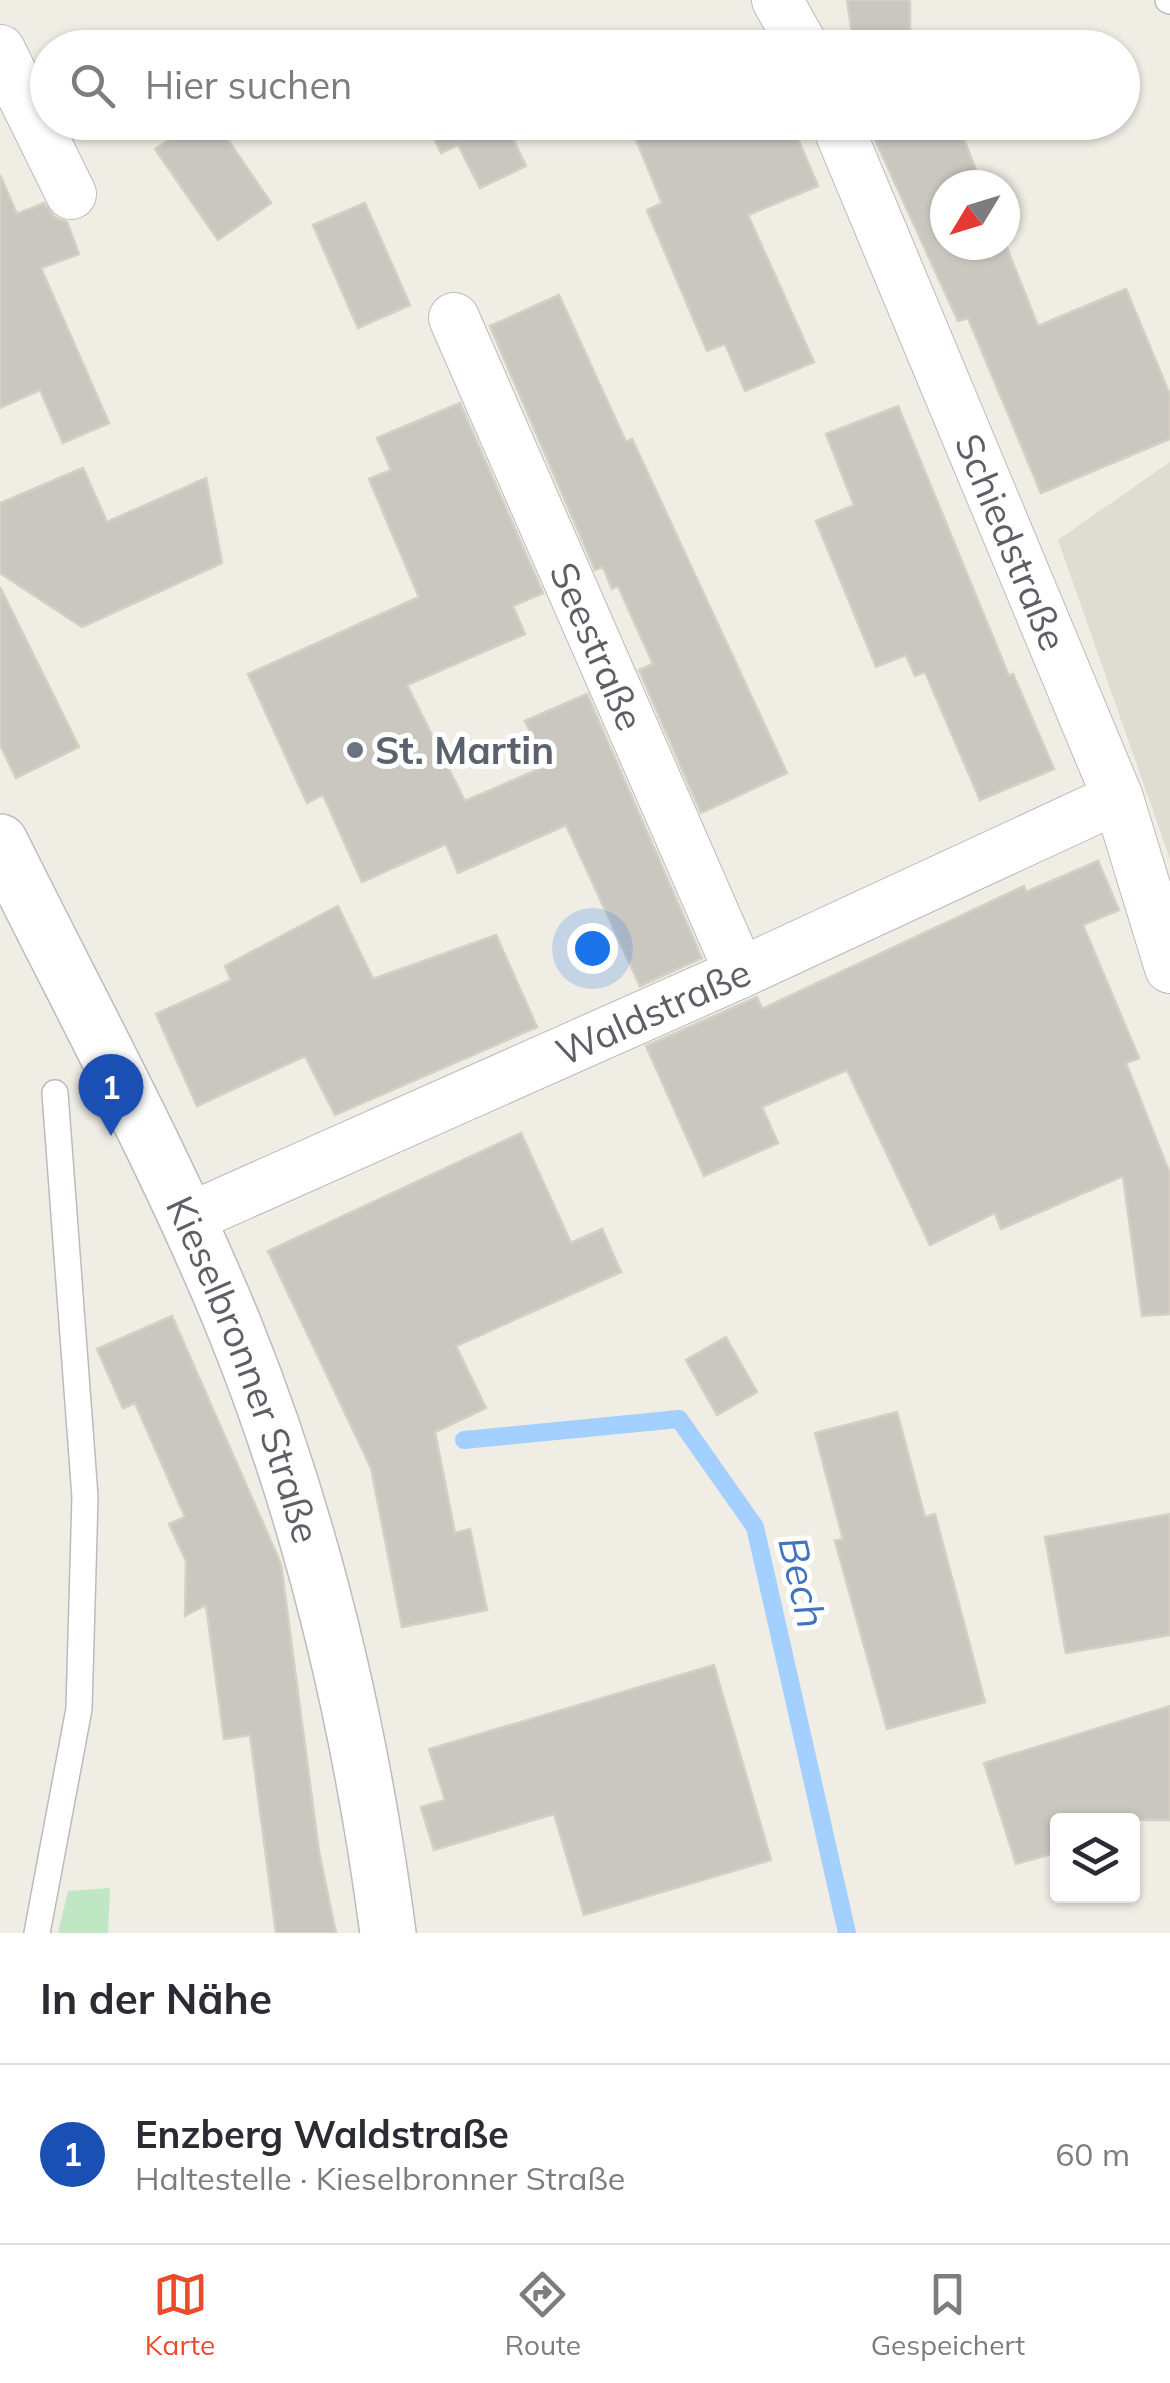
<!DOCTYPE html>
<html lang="de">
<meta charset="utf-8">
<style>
body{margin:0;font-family:Mulish,sans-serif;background:#f7f7f7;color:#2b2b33}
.controls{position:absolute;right:30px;bottom:30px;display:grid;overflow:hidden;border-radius:10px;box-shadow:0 2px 8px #0004}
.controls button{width:90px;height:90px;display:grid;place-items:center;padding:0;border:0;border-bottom:2px solid #e1e1e2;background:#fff;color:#2b2b33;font:50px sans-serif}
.compass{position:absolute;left:930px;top:170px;width:90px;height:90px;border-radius:50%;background:#fff;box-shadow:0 2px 8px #0004;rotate:232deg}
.you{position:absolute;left:592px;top:948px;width:35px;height:35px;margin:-25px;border:8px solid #fff;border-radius:50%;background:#1a73e8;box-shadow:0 0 0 15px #1a73e833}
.badge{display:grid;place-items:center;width:65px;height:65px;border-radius:50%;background:#ed4a2c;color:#fff;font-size:32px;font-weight:700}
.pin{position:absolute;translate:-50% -82px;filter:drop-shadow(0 2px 5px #0008)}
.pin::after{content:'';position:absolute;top:52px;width:35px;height:30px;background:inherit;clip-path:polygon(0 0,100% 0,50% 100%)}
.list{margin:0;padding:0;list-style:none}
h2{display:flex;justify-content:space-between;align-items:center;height:130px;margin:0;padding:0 40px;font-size:42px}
h2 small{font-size:32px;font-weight:400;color:#7c7c81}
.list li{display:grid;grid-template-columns:65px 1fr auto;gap:30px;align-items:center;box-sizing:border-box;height:180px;padding:0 40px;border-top:2px solid #e1e1e2}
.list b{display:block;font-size:38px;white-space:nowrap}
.list p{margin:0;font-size:32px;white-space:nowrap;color:#7c7c81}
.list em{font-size:32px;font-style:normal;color:#7c7c81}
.icon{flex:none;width:55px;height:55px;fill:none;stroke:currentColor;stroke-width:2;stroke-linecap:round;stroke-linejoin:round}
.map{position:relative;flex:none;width:1170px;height:1933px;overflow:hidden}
.search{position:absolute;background:#fff;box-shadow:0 2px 8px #0004;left:30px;right:30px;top:30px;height:110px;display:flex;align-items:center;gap:25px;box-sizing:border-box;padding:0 35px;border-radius:55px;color:#7c7c81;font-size:38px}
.sheet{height:310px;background:#fff}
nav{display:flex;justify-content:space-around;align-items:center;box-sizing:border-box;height:140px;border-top:2px solid #e1e1e2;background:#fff;font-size:28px;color:#7c7c81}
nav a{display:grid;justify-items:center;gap:5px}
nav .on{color:#ed4a2c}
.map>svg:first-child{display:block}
</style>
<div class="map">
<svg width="1170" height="1933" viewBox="0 0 1170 1933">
<rect width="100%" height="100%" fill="#efede4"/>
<path fill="#dfddd2" d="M1170 462V859L1058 540Z"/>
<path fill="#c0e7c3" d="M110 1888 108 1933H58L68 1891Z"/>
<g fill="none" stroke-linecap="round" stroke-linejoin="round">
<path stroke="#a4d0ff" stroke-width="18" d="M464 1440 679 1419 755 1527 847 1933"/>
</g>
<g fill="#cac7c1" stroke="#d4d0c2" stroke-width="2.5">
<path d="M847 0H910V39L920 41V48H854Z"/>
<path d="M194 122H216L271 203 218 240 155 149Z"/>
<path d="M426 122H505L526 166 480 188 458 145 441 153Z"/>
<path d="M629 122H791L818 186 748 215 814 362 745 391 725 344 707 351 647 210 662 203Z"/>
<path d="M867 122H957L982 185H945V245L1005 243 1038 326 1126 289 1170 395V439L1041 493 968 318 958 321Z"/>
<path d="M0 175 17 214 44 203 54 217 67 222 79 254 41 268 109 423 63 443 40 390 0 408Z"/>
<path d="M365 203 410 305 358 328 313 225Z"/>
<path d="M559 295 626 442 632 439 787 773 701 813 639 670 653 664 618 586 612 589 603 567 595 570 490 326Z"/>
<path d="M460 403 543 593 513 606 525 634 407 685 465 801 546 766 525 721 587 694 702 958 640 986 566 825 458 873 446 844 362 882 323 795 307 803 248 674 419 597 369 479 391 470 377 438Z"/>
<path d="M898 406 1009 676 1013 674 1054 769 980 800 925 672 915 676 906 655 876 667 816 521 854 505 826 434Z"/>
<path d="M83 468 107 522 206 478 222 563 82 627 0 573V503Z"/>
<path d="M0 587 79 747 16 778 0 745Z"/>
<path d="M1098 861 1119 910 1083 925 1139 1058 1126 1063 1170 1174V1314L1142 1316 1123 1176 1001 1229 995 1213 930 1245 847 1070 762 1107 778 1143 704 1176 646 1046 757 997 762 1009 1024 886 1026 892Z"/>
<path d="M338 906 373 979 496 935 537 1027 335 1115 305 1056 197 1106 156 1014 231 980 225 966Z"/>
<path d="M521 1133 571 1243 602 1229 621 1272 456 1346 486 1408 435 1432 455 1533 470 1529 487 1610 402 1627 371 1468 268 1251Z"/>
<path d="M172 1316 281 1564 319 1852 336 1933H276L250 1735 224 1739 206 1605 185 1616 186 1561 169 1524 185 1517 135 1403 123 1408 97 1349Z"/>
<path d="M726 1337 757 1392 717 1415 686 1360Z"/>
<path d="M897 1412 925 1517 935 1514 985 1702 887 1729 835 1541 843 1539 815 1433Z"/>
<path d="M1170 1514V1635L1066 1653 1045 1537Z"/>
<path d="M714 1665 771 1860 584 1915 554 1814 434 1850 421 1807 445 1800 429 1749Z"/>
<path d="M1170 1706V1820H1058V1852L1016 1864 984 1763Z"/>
</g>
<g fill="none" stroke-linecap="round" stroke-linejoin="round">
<g stroke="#b9bbc0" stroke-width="28">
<g id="lane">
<path d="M1168 0 1170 1"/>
<path d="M37 1933 79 1709 85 1497 55 1093"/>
</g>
</g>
<g stroke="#b9bbc0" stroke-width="52">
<g id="street">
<path d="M777 0 804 48"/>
<path d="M0 50 71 194"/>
<path id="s1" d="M836 122 1118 798 1170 968"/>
<path id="s2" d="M454 318 740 973"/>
<path id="s3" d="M187 1219 740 973 1118 798"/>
</g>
</g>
<g stroke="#babcc2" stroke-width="58">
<g id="secondary">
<path id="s4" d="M0 842C79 1002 166 1160 234 1326 312 1519 361 1727 388 1933"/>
</g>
</g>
<use href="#lane" stroke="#fff" stroke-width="25"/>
<use href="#street" stroke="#fff" stroke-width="50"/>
<use href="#secondary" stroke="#fff" stroke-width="55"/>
</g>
<circle fill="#6b7280" stroke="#fff" stroke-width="4" cx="355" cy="750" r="10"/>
<g text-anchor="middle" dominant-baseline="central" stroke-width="10" stroke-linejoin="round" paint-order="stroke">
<g font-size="38" fill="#5c5f65" stroke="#fff">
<text stroke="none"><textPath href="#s1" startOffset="455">Schiedstraße</textPath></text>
<text stroke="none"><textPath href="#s2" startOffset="358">Seestraße</textPath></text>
<text stroke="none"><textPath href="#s3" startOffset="510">Waldstraße</textPath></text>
<text stroke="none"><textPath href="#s4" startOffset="582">Kieselbronner Straße</textPath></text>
</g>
<g font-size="38" font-weight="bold" fill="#5b616d" stroke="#fff" text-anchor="start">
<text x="375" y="750">St. Martin</text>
</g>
<g font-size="40" font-style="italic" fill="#4074bd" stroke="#fff">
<text transform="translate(803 1582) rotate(77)">Bech</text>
</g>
</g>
</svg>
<div class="controls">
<button><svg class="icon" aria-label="layers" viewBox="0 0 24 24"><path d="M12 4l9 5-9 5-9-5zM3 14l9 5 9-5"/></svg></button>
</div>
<svg class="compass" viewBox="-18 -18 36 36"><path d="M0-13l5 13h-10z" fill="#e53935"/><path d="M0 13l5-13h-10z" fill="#7c7c81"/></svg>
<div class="you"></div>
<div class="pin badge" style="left:111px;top:1136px;background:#1a4fb4">1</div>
<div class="search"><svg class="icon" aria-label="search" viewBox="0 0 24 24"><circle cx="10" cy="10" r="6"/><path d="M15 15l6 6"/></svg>Hier suchen</div>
</div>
<section class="sheet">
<h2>In der Nähe<small></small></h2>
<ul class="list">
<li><span class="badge" style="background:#1a4fb4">1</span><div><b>Enzberg Waldstraße</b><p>Haltestelle · Kieselbronner Straße</p></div><em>60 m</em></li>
</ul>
</section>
<nav>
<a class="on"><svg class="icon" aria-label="map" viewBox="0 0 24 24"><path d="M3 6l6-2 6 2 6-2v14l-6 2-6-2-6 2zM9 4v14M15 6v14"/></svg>Karte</a>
<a><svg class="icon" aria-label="directions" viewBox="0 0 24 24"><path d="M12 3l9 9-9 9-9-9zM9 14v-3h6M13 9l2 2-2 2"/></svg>Route</a>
<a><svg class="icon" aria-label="saved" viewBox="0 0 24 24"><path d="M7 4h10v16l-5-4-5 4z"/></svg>Gespeichert</a>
</nav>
